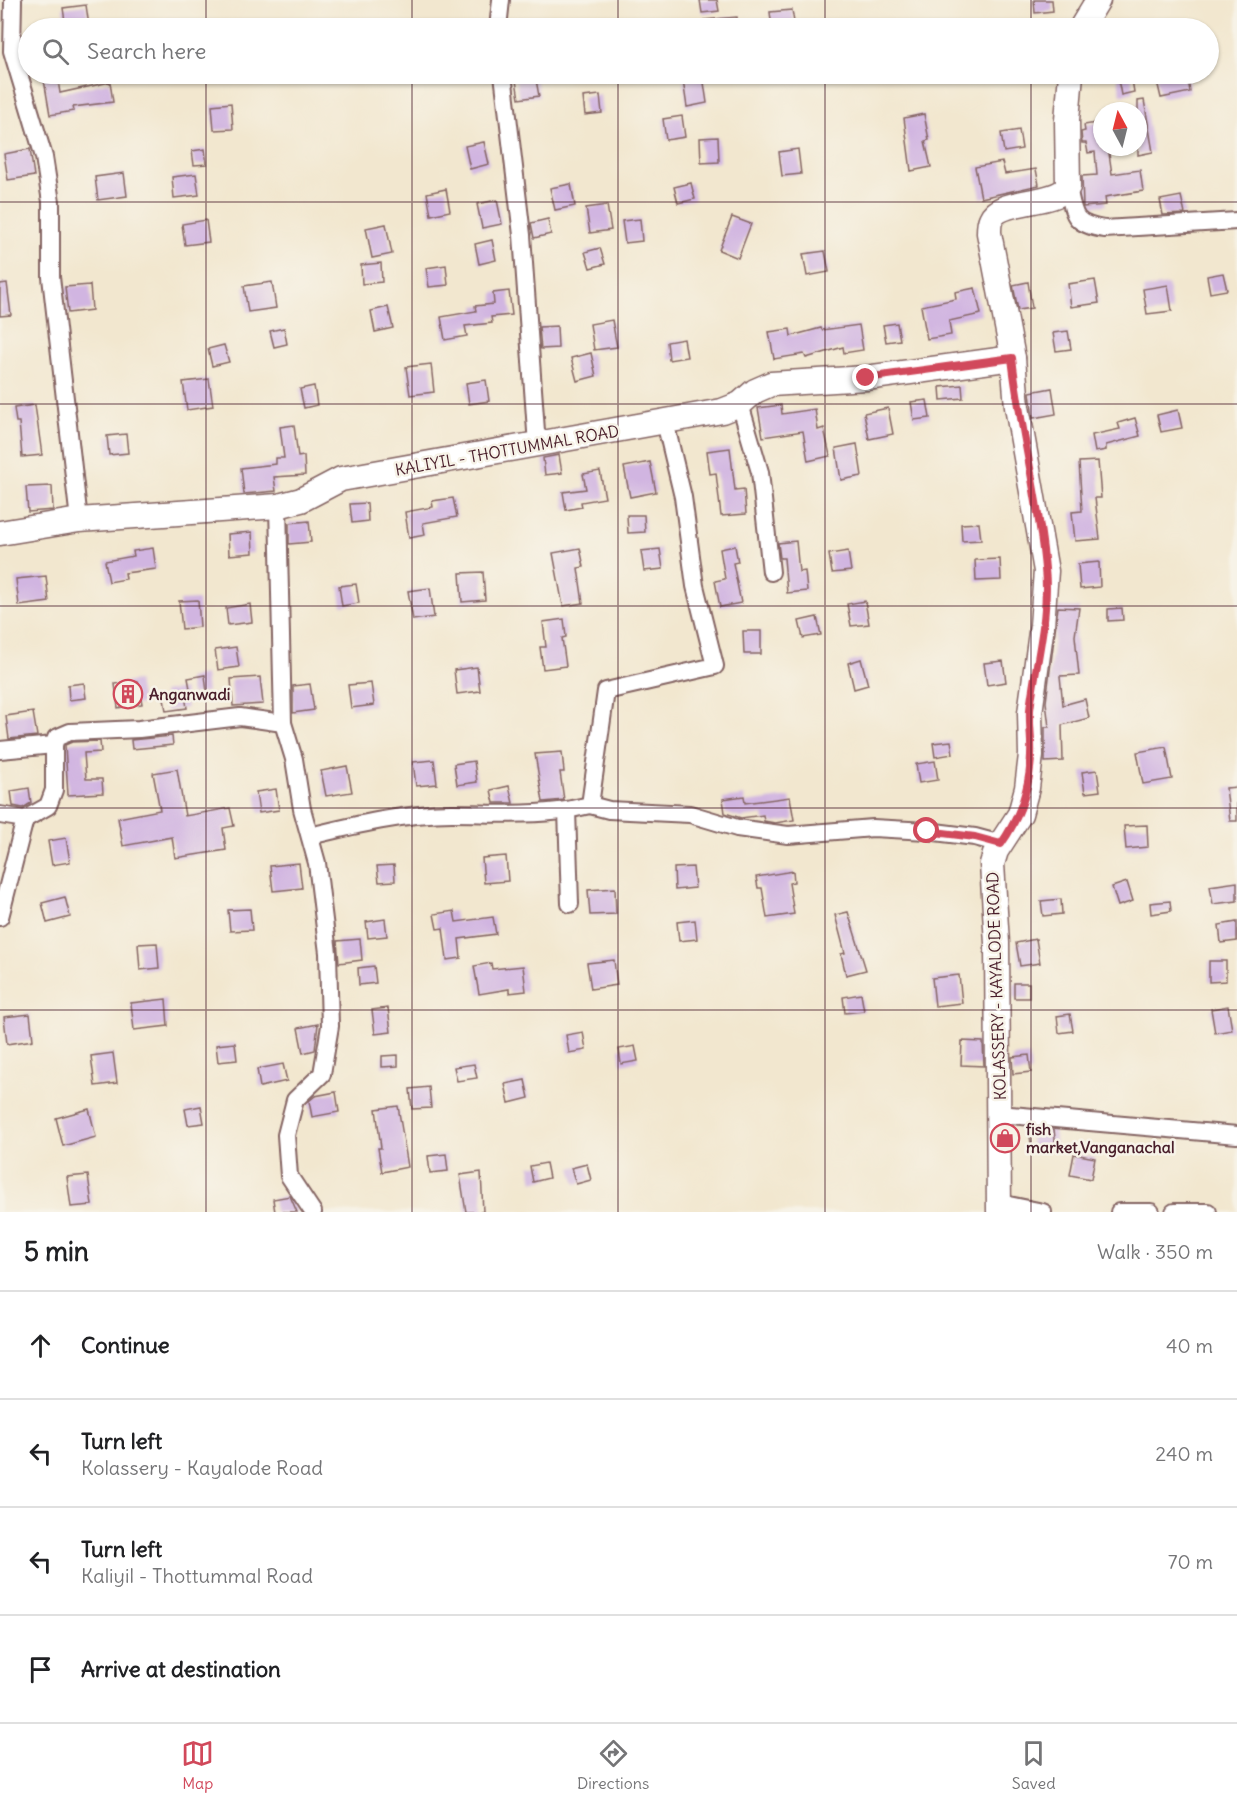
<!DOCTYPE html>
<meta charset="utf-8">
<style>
body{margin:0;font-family:Delius,sans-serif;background:#f2f2f2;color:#202124}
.compass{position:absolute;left:1093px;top:102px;width:54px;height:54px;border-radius:50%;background:#fff;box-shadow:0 2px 4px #0004;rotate:353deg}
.stop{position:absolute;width:18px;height:18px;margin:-14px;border:4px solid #d1495b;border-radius:50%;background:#fff}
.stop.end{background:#d1495b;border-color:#fff;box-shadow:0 2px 6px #0008}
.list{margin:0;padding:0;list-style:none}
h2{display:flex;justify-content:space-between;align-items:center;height:78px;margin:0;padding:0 24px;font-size:26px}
h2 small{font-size:20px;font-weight:400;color:#757577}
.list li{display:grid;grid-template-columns:39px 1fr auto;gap:18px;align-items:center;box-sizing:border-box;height:108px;padding:0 24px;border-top:2px solid #e0e0e0}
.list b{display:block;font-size:22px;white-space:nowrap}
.list p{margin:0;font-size:20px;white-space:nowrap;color:#757577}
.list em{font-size:20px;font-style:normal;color:#757577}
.icon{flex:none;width:33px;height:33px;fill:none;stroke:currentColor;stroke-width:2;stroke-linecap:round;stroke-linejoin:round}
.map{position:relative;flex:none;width:1237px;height:1212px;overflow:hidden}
.search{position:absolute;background:#fff;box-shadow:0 2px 4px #0004;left:18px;right:18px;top:18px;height:66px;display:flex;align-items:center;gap:15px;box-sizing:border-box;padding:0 21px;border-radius:33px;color:#757577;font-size:22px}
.sheet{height:510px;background:#fff}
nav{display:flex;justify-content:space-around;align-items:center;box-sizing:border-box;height:84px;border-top:2px solid #e0e0e0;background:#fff;font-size:16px;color:#757577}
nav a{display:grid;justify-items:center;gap:3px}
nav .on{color:#d1495b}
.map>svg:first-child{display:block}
</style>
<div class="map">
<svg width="1237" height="1212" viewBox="0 0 1237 1212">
<rect width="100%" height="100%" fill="#f7f3e8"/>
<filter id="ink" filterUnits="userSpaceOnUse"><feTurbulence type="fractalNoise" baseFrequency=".0167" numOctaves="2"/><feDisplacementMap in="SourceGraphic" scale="12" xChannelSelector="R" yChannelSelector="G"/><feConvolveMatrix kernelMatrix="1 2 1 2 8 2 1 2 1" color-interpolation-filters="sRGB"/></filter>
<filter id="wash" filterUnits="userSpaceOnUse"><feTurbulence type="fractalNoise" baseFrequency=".008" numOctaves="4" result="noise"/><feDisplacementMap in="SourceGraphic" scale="24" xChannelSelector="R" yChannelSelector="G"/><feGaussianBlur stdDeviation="1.35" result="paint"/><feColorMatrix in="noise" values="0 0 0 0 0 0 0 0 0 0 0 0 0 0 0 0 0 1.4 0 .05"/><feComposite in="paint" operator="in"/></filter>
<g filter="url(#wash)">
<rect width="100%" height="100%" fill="#f2e7cf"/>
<g id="blocks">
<g fill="#d1b5e1">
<path d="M700 0H717L719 11 702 13Z"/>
<path d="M1034 0H1052L1053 11 1035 13Z"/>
<path d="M86 5 89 26 66 28 63 8Z"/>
<path d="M792 10 795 28H772L770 12Z"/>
<path d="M737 17 738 28H704V20Z"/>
<path d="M43 74H57L60 93 110 82 113 102 73 107 74 111 50 115Z"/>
<path d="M515 74H535L539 96 519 99Z"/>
<path d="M1117 74H1131L1134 92 1121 95Z"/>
<path d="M1174 74H1187L1190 92 1161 98 1156 77Z"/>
<path d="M703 76 707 103 687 107 683 80Z"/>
<path d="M600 95 602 113 585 115 583 97Z"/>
<path d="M1144 100 1153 152 1138 155V101Z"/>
<path d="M231 103 233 129 214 130 212 105Z"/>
<path d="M924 114 929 140 925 141 931 167 911 171 904 118Z"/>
<path d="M682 116 685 137 666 140 663 119Z"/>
<path d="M1102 122V148L1108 147 1112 174 1140 170 1143 191 1105 197 1106 205 1083 207 1082 176 1097 175 1095 152 1088 153 1086 143H1082L1081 132 1085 131 1084 125Z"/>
<path d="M1019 130 1022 149 1004 152 1001 133Z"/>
<path d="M718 137 719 162 701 163 700 138Z"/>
<path d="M484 142 489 164 470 169 465 146Z"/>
<path d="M30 149 34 176 8 180 4 154Z"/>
<path d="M205 149 207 164 194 165 192 151Z"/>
<path d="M798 149 801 174 782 176 779 152Z"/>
<path d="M1002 162 1005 174 1036 169 1039 185 981 198 975 167Z"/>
<path d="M124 173 127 196 98 200 95 177Z"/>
<path d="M196 174 199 195 174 198 172 177Z"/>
<path d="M691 183 695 199 678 203 674 187Z"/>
<path d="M571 184 575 206 555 210 550 188Z"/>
<path d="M446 189 450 211 431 215 427 193Z"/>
<path d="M1181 196 1185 214 1163 215 1160 200Z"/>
<path d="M497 200 502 224 482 228 477 204Z"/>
<path d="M607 205 611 230 590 233 586 208Z"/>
<path d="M732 217 751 224 738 258 719 250Z"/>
<path d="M548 219 551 234 534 238 531 223Z"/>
<path d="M640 219 642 241 625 243 622 221Z"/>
<path d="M206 220 209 242 185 245 182 224Z"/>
<path d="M386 224 392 254 372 258 366 228Z"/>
<path d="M492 240 496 260 479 264 475 244Z"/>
<path d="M600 248 605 264 590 268 585 252Z"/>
<path d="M825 251 829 272 807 276 803 254Z"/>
<path d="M381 263 382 282 362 284 361 265Z"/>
<path d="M446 265 448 285 429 287 426 268Z"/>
<path d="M1223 273 1227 290 1210 293 1207 276Z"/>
<path d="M1095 280 1099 303 1071 307 1068 284Z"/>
<path d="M272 282 276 308 248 312 244 286Z"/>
<path d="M1028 282 1032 308 1018 310 1013 285Z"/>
<path d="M7 283 11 315 0 316V284Z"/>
<path d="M90 285 92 310 68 313 65 287Z"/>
<path d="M1168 285 1172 311 1147 314 1143 289Z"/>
<path d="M975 288 981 314 949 321 951 335 927 339 921 306 956 299 955 292Z"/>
<path d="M509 291 512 315 491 317 492 323 465 326 467 336 445 340 441 317 476 311 475 306 494 304 493 293Z"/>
<path d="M388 307 393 328 375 332 371 311Z"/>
<path d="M612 320 617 347 594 350 590 324Z"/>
<path d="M897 323 900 340 886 342 883 325Z"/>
<path d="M859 325 863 350 844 353 843 347 806 358 804 354 774 359 769 332 790 329 791 336 821 328 822 330Z"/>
<path d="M557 326 558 348 541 349 539 327Z"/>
<path d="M284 328 287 344 274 347 270 331Z"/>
<path d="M1068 331 1071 349 1056 351 1053 333Z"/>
<path d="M684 339 687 357 669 360 667 342Z"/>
<path d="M224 345 229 362 212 366 208 349Z"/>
<path d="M591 353 596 376 577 381 571 358Z"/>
<path d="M431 364 434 392 410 395 406 367Z"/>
<path d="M209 379 213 406 187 410 183 382Z"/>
<path d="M486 380 489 401 469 404 466 383Z"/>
<path d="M962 385 963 398 941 400 940 387Z"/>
<path d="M314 386 317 405 304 408 300 389Z"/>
<path d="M1052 388 1056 414 1033 418 1030 392Z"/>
<path d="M927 400 930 418 914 420 911 402Z"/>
<path d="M35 405 42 455 22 457 19 422H16L14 408Z"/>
<path d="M781 405 782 414 815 409 818 430 824 428 830 456 808 461 803 431 763 437 758 408Z"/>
<path d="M888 408 893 434 869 439 864 413Z"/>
<path d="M1178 410 1182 428 1161 432 1157 415Z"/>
<path d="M1135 418 1140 436 1106 445V450L1095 452 1092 435 1120 429 1118 423Z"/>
<path d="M294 425 298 457 304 456 305 475 274 477 276 491 244 494 241 468 276 464V458H284L280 427Z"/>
<path d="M126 434 128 453 109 455 107 436Z"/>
<path d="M857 444 862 476 841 480 836 448Z"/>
<path d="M730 448 735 490 744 489 746 514 721 516 716 473 710 474 707 451Z"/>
<path d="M559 455 562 473 545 475 543 458Z"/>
<path d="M1098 461 1101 498H1095L1100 539 1075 541 1072 512 1082 511 1079 462Z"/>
<path d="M650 462 656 492 630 497 624 467Z"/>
<path d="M600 471 605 498 581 502 582 507 566 510 563 492 586 489 583 474Z"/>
<path d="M52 486 53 510 28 512 26 487Z"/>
<path d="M453 498 457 517 423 523 425 535 409 538 405 512 433 507 432 501Z"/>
<path d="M367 503 368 521 352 523 350 504Z"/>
<path d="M627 515H644L645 532 628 533Z"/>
<path d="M309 521 311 542 289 544V523Z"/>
<path d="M979 523 981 540 962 541 961 524Z"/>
<path d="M252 532 253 553 229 555 228 534Z"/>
<path d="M796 541 799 572 805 571 807 591 787 593 784 558H780L778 543Z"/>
<path d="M735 546 738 562 733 563 741 603 720 607 715 581 725 579 720 549Z"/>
<path d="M153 548 156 569 125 573 126 579 109 582 105 561 134 556 133 551Z"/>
<path d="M580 548 584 567 578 568 583 603 563 606 553 553Z"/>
<path d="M660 549 663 569 644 571 641 551Z"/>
<path d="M848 551 851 571 832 573 829 554Z"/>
<path d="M1000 559 1001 580 976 581 975 560Z"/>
<path d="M1099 562 1100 587 1080 589 1078 564Z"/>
<path d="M483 572 485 600 462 602 460 573Z"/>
<path d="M46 576 49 602 19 606 16 579Z"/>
<path d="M356 584 359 603 342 606 339 586Z"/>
<path d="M430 588 434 617 413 620 408 591Z"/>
<path d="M198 600 200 627 182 629 179 601Z"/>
<path d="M865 601 869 624 851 626 847 604Z"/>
<path d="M250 604 252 622 228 625 226 608Z"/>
<path d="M1058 607 1079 608 1075 636 1079 675 1060 676 1063 705 1085 699 1089 718 1062 725 1063 761 1045 762V727H1049L1046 702Z"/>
<path d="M1122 608 1123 620 1108 621V609Z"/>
<path d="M817 617 821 635 803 638 799 621Z"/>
<path d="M564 619 566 637 562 638 566 666 543 669 540 647H546L543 622Z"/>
<path d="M743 631H761V654H744Z"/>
<path d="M236 647 239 667 218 670 215 650Z"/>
<path d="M861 659 868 685 854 689 848 663Z"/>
<path d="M1003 661 1006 682 987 685 984 663Z"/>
<path d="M477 667 480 691 457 694 454 670Z"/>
<path d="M205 675 207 692 191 694 188 678Z"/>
<path d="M260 677 263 704 233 706 231 679Z"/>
<path d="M138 681 142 704 118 708 115 684Z"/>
<path d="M84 683 86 698 69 700 68 685Z"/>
<path d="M371 683 374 705 351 708 348 685Z"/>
<path d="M310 684 314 710 293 713V686Z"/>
<path d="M184 689 187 708 166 711 163 692Z"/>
<path d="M33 712 37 736 9 739 6 716Z"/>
<path d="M172 736 173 745 132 749 131 740Z"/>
<path d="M100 741 101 752 84 753 86 779H102L103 793 68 795 65 745 72 742Z"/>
<path d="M951 741 953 754 935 757 933 743Z"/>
<path d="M1166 747 1172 779 1143 784 1137 752Z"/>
<path d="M562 752 564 772H560L564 800 543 802 535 754Z"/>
<path d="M434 760 437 784 416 786 413 762Z"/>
<path d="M474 761 477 782 457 785 454 764Z"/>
<path d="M935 761 938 780 919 783 916 764Z"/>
<path d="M347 766 352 792 326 796 321 771Z"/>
<path d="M177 769 185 816 230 808 234 826 223 828 226 850 175 858 172 837 123 846 118 818 160 810 153 773Z"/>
<path d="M1097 770 1100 791 1085 793 1082 772Z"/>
<path d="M509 786 513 803H494L491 790Z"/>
<path d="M1237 787V821H1230L1226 788Z"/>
<path d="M29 788 31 803 23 808 13 806 11 791Z"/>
<path d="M276 789 279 810 259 813 256 792Z"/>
<path d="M744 796 745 803 790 797 794 820 775 823 764 821 763 815 741 818 725 813 723 799Z"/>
<path d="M1147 825 1148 847 1126 849 1124 826Z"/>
<path d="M66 838 70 862 52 865 48 841Z"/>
<path d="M506 856 508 881 484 883 482 858Z"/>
<path d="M299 863 302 888 273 891 270 866Z"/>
<path d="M394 865 395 881 379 882 377 866Z"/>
<path d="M693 867 695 888 675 890 674 868Z"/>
<path d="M793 871 794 882 789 883 794 914 767 918 762 888H758L756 877Z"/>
<path d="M1127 882 1133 901 1118 906 1112 887Z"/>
<path d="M1237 882V901L1213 904 1210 886Z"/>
<path d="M615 888 616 914 590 915 588 890Z"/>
<path d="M65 897 70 917 47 923 42 903Z"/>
<path d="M1061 899 1062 914 1043 916 1041 901Z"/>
<path d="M1170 901 1171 911 1151 914 1150 903Z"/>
<path d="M250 909 252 930 230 931 228 910Z"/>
<path d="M454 911 456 922 493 917 496 934 459 939 461 958 447 960 443 928 437 929 434 914Z"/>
<path d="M848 912 866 970 846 975 841 954 845 953 835 915Z"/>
<path d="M385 919 387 936 368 938 366 922Z"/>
<path d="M695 920 697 939 679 941 677 922Z"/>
<path d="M1237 922V941L1221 943 1219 925Z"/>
<path d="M360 939 362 960 339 963 337 941Z"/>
<path d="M1036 939 1040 963 1020 966 1016 943Z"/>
<path d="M157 943 159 968 140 970 138 944Z"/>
<path d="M614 960 617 985 591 989 587 963Z"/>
<path d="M1209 961H1226V981L1209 982Z"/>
<path d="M491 963 492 969 523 966 526 991 509 993V989L479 994 474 966Z"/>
<path d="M374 966 376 983 359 985 358 968Z"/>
<path d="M959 975 962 1003 935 1006 932 978Z"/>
<rect x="1014" y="983" width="15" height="15"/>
<path d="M861 994 864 1011 845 1013 843 997Z"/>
<path d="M166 999 168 1026 134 1030 131 1003Z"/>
<path d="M1228 1006 1232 1030 1215 1033 1211 1009Z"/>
<path d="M388 1008 391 1032 375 1034 372 1010Z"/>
<path d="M30 1014 33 1040 7 1044 4 1017Z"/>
<path d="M1070 1014 1073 1031 1059 1033 1057 1016Z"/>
<path d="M318 1024 315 1050 303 1053 298 1028Z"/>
<path d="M583 1032 586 1050 569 1053 566 1035Z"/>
<path d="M962 1041 983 1042 984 1066 961 1065Z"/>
<path d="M235 1043 237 1060 218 1062 216 1045Z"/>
<path d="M635 1046 638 1061 621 1064 619 1049Z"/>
<path d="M113 1053 117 1083 95 1086 91 1056Z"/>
<path d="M398 1055V1066L382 1067V1056Z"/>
<path d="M1029 1055 1031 1072 1013 1074 1012 1057Z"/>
<path d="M283 1064 287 1081 260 1087 257 1069Z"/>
<path d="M474 1064 477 1078 457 1081 454 1067Z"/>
<path d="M525 1080 529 1098 509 1103 505 1084Z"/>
<path d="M429 1087 431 1108 412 1109 410 1089Z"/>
<path d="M336 1092 339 1112 312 1117 309 1101 315 1096Z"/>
<path d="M201 1106 204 1123 188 1125 185 1109Z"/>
<path d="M398 1106 408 1167 382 1172 378 1148H381L376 1109Z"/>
<path d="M89 1109 96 1137 63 1146 56 1118Z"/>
<path d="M1029 1127 1054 1129 1056 1149 1032 1152Z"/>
<path d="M446 1154 448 1171 430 1173 428 1156Z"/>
<path d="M1074 1154 1095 1158 1091 1179 1070 1175Z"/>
<path d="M546 1163 549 1178 533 1182 530 1166Z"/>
<path d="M587 1164 591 1180 576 1184 571 1168Z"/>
<path d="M481 1172 483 1212H466L460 1175Z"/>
<path d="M88 1175 92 1205 71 1207 67 1177Z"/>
<path d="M290 1196 297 1212H275L273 1199Z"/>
</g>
</g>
</g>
<g filter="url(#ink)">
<use href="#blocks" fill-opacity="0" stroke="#856564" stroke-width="1.5"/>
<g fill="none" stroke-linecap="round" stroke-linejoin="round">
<g stroke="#856564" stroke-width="20">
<g id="street">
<path d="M13 0 12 51 44 157 51 202V277L79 520"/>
<path d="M498 28 501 0"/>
<path d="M503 74 522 235 537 445"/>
<path d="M1068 187C1074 216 1073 224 1104 229L1237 221"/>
<path d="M740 404 760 472 771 572"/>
<path d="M278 506 283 723 294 759 302 809 317 863 328 953 330 1026 322 1074 295 1100 286 1135 289 1176 313 1212"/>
<path d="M0 750 54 745"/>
<path d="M590 805 609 810 690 814 737 828 788 835 873 828 927 831 975 837 1001 844"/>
<path d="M0 815 25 819 48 806 54 790V745L56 738 70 732 139 729 240 717 283 723"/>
<path d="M310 836C355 825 405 813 452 813 492 813 527 816 567 810"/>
<path d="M570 904 567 810 590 805 606 691 715 666 695 586 683 497 665 422"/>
<path d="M0 917 25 819"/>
<path d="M999 1114 1237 1135"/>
<path d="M999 1203 1043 1212"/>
<path d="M1119 1212H1151"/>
<path d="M1174 1212H1208"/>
</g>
</g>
<g stroke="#856564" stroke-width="27">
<g id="secondary">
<path d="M1081 28 1098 0"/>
<path d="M0 533 79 520 278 506 301 500 341 479 722 411 740 404 755 391 771 384 866 378 1013 358"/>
<path d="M999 1212 997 943 992 864 996 851 1020 814 1027 788 1031 755 1030 713 1042 625 1046 571 1017 407 1013 358 989 233C989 229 989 223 991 219 1000 198 1053 206 1068 187L1067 120 1071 74"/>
</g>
</g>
<use href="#street" stroke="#fff" stroke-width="16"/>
<use href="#secondary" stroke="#fff" stroke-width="24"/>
</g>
</g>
<g fill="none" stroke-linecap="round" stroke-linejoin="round" filter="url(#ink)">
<path stroke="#d1495b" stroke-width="8" d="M866 378 1012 358C1020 429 1039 498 1045 569 1050 614 1035 665 1030 710 1029 725 1032 740 1031 755 1030 789 1020 817 1001 844L975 837 927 831"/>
</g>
<path fill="none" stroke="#4a1f2b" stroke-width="1.5" stroke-opacity="0.55" d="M206 0V28M412 0V28M618 0V28M825 0V28M1031 0V28M206 74V1212M412 74V1212M618 74V1212M825 74V1212M1031 74V1212M0 202H1237M0 404H1237M0 606H1237M0 808H1237M0 1010H1237"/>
<defs>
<g id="building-ring" transform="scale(1.5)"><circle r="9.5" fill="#f7f3e8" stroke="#d1495b" stroke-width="1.5"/><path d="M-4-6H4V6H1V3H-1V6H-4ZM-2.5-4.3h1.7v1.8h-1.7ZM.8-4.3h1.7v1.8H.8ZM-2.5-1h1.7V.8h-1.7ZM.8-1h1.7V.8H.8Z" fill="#d1495b"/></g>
<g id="shop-ring" transform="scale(1.5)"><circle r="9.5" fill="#f7f3e8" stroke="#d1495b" stroke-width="1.5"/><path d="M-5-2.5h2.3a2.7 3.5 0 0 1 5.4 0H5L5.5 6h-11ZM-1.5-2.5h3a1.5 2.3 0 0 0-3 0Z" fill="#d1495b"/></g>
</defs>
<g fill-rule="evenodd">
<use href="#building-ring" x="128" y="694"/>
<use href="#shop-ring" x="1005" y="1138"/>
</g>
<g text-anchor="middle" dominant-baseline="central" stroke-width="5" stroke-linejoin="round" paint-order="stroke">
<g font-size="16" fill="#4a1f2b" stroke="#f7f3e8">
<text transform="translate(507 450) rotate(-10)">KALIYIL - THOTTUMMAL ROAD</text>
<text transform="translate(996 986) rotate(-92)">KOLASSERY - KAYALODE ROAD</text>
</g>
<g font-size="16" font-weight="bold" fill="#4a1f2b" stroke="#f7f3e8" text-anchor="start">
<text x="149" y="694">Anganwadi</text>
<text x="1026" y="1129">fish<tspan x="1026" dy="18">market,Vanganachal</tspan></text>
</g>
</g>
</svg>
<svg class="compass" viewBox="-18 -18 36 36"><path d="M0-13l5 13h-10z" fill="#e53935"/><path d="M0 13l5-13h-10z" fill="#757577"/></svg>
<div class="stop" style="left:927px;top:831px"></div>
<div class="stop end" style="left:866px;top:378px"></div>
<div class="search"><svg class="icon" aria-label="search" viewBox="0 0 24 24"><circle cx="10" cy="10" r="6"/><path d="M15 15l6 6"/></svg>Search here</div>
</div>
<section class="sheet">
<h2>5 min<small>Walk · 350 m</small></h2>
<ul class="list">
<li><svg class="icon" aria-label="ahead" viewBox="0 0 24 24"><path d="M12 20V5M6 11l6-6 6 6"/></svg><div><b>Continue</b></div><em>40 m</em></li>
<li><svg class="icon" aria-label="left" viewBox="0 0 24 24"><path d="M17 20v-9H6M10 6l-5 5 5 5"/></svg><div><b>Turn left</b><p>Kolassery - Kayalode Road</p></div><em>240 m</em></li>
<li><svg class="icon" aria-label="left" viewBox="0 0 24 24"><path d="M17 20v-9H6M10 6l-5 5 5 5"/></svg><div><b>Turn left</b><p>Kaliyil - Thottummal Road</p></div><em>70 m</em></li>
<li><svg class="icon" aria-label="arrive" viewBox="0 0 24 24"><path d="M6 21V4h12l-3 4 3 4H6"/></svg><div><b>Arrive at destination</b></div></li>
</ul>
</section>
<nav>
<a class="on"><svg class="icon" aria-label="map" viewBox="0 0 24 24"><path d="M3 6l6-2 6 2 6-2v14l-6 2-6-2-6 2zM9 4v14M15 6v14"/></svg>Map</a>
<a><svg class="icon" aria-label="directions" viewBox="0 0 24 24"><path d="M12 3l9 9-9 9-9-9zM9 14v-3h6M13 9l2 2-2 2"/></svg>Directions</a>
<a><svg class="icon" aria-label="saved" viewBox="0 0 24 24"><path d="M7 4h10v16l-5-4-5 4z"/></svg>Saved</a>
</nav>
